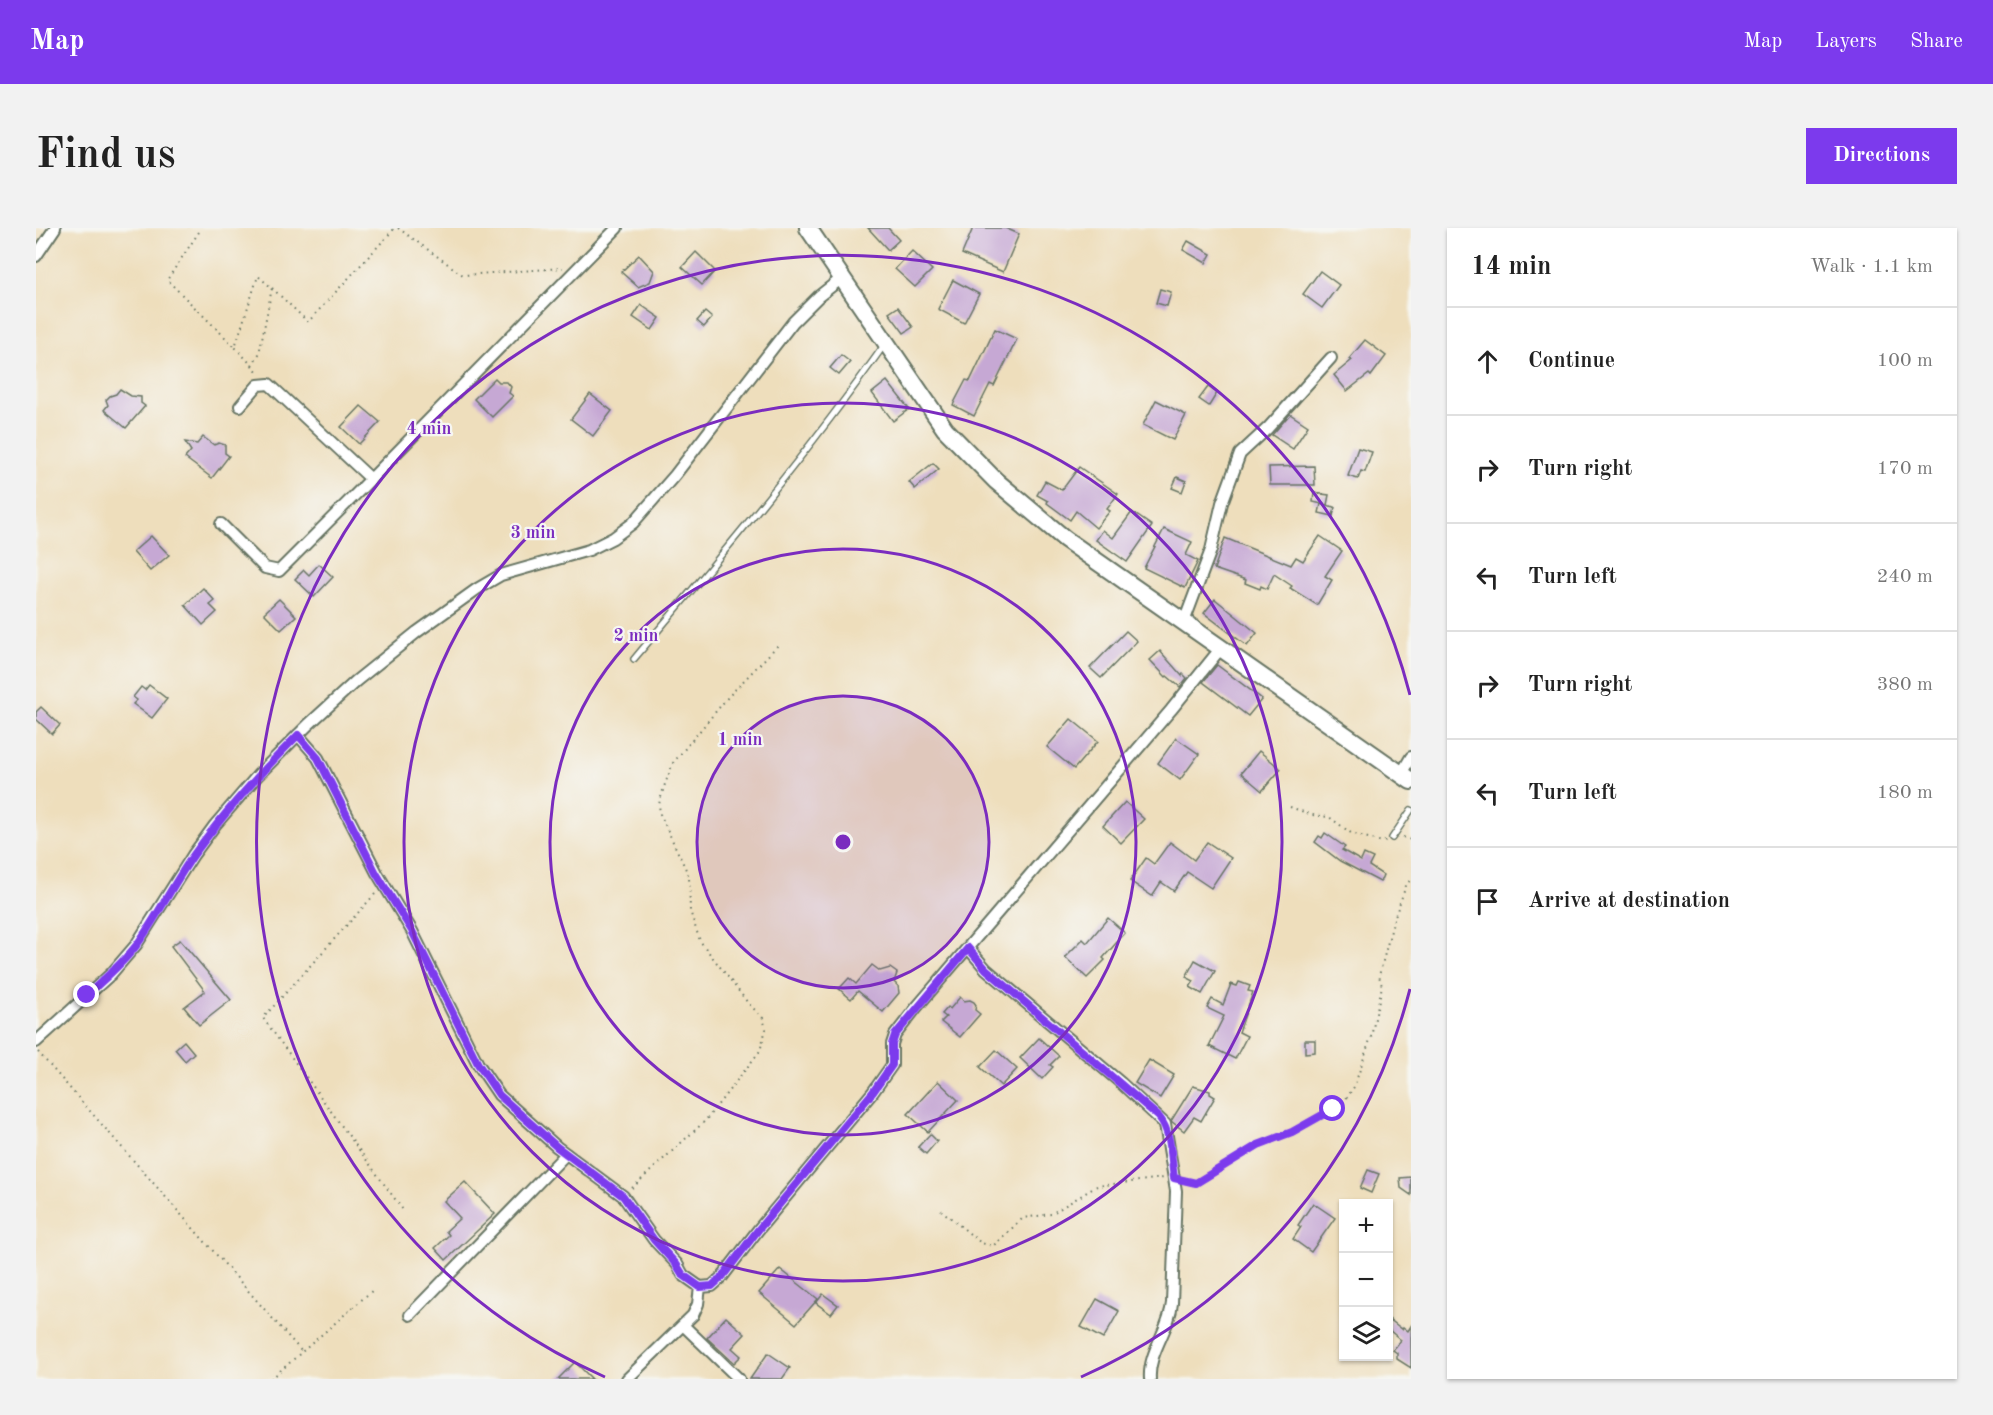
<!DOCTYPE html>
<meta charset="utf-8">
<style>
body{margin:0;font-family:"Old Standard TT",serif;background:#f2f2f2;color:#222}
.controls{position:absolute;right:18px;bottom:18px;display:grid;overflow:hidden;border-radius:0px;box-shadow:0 2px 4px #0004}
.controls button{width:54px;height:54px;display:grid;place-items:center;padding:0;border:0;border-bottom:2px solid #e0e0e0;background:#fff;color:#222;font:30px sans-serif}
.stop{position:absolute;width:18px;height:18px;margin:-14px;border:4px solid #7c3aed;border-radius:50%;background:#fff}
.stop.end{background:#7c3aed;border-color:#fff;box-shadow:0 2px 6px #0008}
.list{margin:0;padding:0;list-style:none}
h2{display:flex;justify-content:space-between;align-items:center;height:78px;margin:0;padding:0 24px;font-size:26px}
h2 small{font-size:20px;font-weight:400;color:#767676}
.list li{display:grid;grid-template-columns:39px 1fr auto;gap:18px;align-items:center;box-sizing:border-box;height:108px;padding:0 24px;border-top:2px solid #e0e0e0}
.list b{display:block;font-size:22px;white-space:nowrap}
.list em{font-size:20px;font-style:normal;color:#767676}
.icon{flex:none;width:33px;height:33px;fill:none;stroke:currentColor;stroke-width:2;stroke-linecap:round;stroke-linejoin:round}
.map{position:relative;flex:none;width:1375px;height:1151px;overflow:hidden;border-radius:0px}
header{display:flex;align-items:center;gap:36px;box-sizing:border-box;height:84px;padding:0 30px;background:#7c3aed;color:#fff}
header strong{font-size:28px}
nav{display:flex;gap:33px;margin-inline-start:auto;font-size:21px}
.intro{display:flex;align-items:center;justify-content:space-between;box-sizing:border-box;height:144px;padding:0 36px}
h1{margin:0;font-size:42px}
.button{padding:15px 27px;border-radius:0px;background:#7c3aed;color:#fff;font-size:21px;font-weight:700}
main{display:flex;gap:36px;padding:0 36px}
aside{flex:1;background:#fff;border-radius:0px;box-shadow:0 2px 4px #0004}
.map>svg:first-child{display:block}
</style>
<header>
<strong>Map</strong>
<nav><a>Map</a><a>Layers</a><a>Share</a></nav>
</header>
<div class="intro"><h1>Find us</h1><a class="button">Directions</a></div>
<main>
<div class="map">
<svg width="1375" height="1151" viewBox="0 0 1375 1151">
<rect width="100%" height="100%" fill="#f6f6f2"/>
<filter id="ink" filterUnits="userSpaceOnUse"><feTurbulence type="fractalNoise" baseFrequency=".0167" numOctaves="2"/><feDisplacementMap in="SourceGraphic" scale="12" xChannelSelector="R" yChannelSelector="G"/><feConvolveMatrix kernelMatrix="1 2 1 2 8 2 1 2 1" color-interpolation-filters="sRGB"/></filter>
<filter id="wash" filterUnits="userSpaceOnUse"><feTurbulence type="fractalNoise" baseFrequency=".008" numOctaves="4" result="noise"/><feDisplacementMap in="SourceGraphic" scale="24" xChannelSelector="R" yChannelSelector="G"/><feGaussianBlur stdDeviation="1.35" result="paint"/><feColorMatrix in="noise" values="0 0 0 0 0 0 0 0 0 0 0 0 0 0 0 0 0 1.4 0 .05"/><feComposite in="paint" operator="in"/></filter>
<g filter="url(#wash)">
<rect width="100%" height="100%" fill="#eedebc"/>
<g id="blocks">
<g fill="#c6a8d4">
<path d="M832 0H852L863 12 852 22Z"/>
<path d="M937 0H969L983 6 967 44 926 26Z"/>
<path d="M1152 13 1175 26 1170 35 1147 22Z"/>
<path d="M876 23 896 42 879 59 859 41Z"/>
<path d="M660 24 679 43 666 57 646 39Z"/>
<path d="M603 27 618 43 614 54 602 59 585 44Z"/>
<path d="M1284 43 1303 57 1286 80 1267 66Z"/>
<path d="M917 52 943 66 928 95 902 81Z"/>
<path d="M1124 61 1135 64 1131 78 1120 75Z"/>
<path d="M605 77 624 90 616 102 597 89Z"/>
<path d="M862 79 877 99 868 105 853 85Z"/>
<path d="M669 84 676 90 668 99 661 93Z"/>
<path d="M959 101 981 111 958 158 954 156 938 188 917 177 930 152 934 153Z"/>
<path d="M1329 112 1350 128 1335 148 1333 146 1311 163 1298 147 1316 132 1313 131Z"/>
<path d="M805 127 814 134 803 147 794 140Z"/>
<path d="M459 150 463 154H471L475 159 473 165 477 168 456 189 438 171Z"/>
<path d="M851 153 873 181 857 193 836 165Z"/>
<path d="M1172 159 1181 165 1173 178 1163 171Z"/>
<path d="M84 161 95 168 105 169V175L109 178 90 200 68 182 72 177 70 172 74 168 80 166Z"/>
<path d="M554 166 576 183 557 208 535 191Z"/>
<path d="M1120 172 1150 187 1137 212 1107 197Z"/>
<path d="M325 178 344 194 323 216 305 199Z"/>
<path d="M1254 186 1272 198 1257 221 1236 207Z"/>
<path d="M167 209 178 217 183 215 189 217V225L193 228 176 250 149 230 155 223 149 214 161 216Z"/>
<path d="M1322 220 1336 224 1329 244 1325 243 1322 251 1312 248Z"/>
<path d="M897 235 903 241 879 261 873 254Z"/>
<path d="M1278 238 1279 257H1234L1233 239Z"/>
<path d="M1043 239 1082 266 1071 281 1074 283 1060 300 1040 283 1034 292 1011 275 1012 273 1001 267 1009 253 1026 262Z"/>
<path d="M1141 249 1150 253 1146 264 1136 260Z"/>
<path d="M1278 265 1293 267 1291 277 1277 274Z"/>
<path d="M1285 276 1299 279 1297 288 1283 285Z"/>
<path d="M1096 284 1116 298 1091 334 1060 312 1067 302 1077 310Z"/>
<path d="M1128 301 1156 314 1150 327 1162 333 1149 360 1108 340Z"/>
<path d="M115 308 133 327 114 343 97 324Z"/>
<path d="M1284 308 1306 323 1289 348 1296 352 1281 377 1254 360 1256 358 1238 346 1231 361 1225 358 1224 361 1209 355 1210 352 1178 341 1189 310 1255 337 1260 329 1267 333Z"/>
<path d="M283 336 297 349 278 369 259 351 268 342 273 347Z"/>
<path d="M167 360 179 373 174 377 181 384 167 397 149 377Z"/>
<path d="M243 371 260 388 245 402 228 385Z"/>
<path d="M1179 371 1221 405 1211 418 1168 385Z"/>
<path d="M1090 403 1101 413 1065 450 1054 440Z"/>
<path d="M1124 423 1146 448 1147 446 1151 450 1144 459 1131 448 1130 449 1114 432Z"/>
<path d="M1181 437 1226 471 1212 488 1167 454Z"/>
<path d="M113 457 131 471 116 490 97 476 101 472 97 469 105 459 109 462Z"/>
<path d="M5 479 24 497 16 506 0 491V484Z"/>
<path d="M1035 491 1062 513 1038 541 1011 519Z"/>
<path d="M1140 510 1163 526 1144 552 1122 535Z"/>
<path d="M1223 523 1245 541 1226 563 1205 545Z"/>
<path d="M1089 574 1108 591 1085 615 1067 598Z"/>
<path d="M1289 605 1309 619 1306 622 1325 633 1328 626 1337 630 1333 638 1347 647 1344 654 1304 633 1279 614 1283 608 1286 610Z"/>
<path d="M1134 614 1158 632 1171 614 1195 630 1175 660 1151 644 1138 663 1125 654 1116 668 1094 653 1110 630 1118 636Z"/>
<path d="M1072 690 1089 705 1067 730 1069 732 1051 750 1029 729 1047 711 1051 715Z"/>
<path d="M144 712 195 772 163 797 148 779 169 763 135 718Z"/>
<path d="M1159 732 1179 743 1166 766 1154 759 1158 753 1150 749Z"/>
<path d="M836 737 844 743 854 740 861 745 858 754 862 758 863 765 847 784 822 763 815 771 803 761 813 750 820 756Z"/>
<path d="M1203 754 1214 758 1212 763 1217 764 1203 804 1211 808 1199 831 1173 818 1188 788 1171 780 1176 771 1187 777 1195 756 1201 758Z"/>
<path d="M924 769 928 773 934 772 938 774 940 777 939 782 944 786 924 809 905 794 910 789 906 786 912 779 914 781Z"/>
<path d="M1003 810 1023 828 1014 837 1017 839 1006 851 984 830Z"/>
<path d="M1269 812H1279V824L1269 825Z"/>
<path d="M148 813 158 825 149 833 139 821Z"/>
<path d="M960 822 981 841 965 858 944 839Z"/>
<path d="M1113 832 1138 847 1124 870 1099 855Z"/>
<path d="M902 853 922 872 892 904 872 886Z"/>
<path d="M1157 858 1174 863V866L1179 869 1165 893 1158 889 1148 903 1135 893Z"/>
<path d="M894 906 901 913 890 926 882 919Z"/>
<path d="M1332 942 1343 946 1335 965 1324 960Z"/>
<path d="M1375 949V967L1365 960 1364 950Z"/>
<path d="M429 954 459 986 410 1032 399 1020 413 1007 410 1003 424 990 408 973Z"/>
<path d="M1277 975 1299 990 1275 1024 1257 1011 1265 999 1262 997Z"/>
<path d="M744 1041 782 1071 760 1096 723 1065Z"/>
<path d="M787 1066 802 1077 795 1086 780 1075Z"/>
<path d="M1061 1071 1083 1083 1067 1111 1045 1099Z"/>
<path d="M690 1089 709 1106 696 1120 705 1128 698 1135 671 1110Z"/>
<path d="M1353 1091 1366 1101 1367 1099 1372 1103 1375 1098V1140L1361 1131V1125L1357 1122 1365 1112 1353 1102Z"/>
<path d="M732 1125 754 1140 746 1151H714Z"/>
<path d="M539 1134 556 1151H522Z"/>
</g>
</g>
</g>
<g filter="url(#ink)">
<use href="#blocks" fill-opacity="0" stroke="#677564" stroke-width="1.5"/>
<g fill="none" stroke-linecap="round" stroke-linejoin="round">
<g stroke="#677564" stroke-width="8">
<g id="service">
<path d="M598 431C685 328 771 226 849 116"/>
<path d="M1356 610 1375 582"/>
</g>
</g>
<g stroke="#677564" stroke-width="14">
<g id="minor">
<path d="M0 28 19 0"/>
<path d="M204 178 222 157 233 156 335 251"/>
<path d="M185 296 229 340 243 343 327 259 581 0"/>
<path d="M1148 394 1175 322 1186 275 1204 226 1232 200 1295 130"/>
<path d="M262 507 282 530 341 645 376 703 442 836 463 867 521 919 587 968 618 1012 641 1036 647 1047 664 1059 676 1058 686 1049 722 1002 837 864 856 837V816L859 807 880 780 1135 482 1185 420"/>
<path d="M1365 546 1375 529"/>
<path d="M932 720 950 741 1085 855 1129 896 1140 963 1136 1075C1134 1101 1112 1124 1114 1151"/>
<path d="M0 814 75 746 100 717 157 627 179 597 222 547 272 497 320 453 381 404 441 361 465 347 553 322 577 310 597 295 639 247 757 94 783 68 806 50"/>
<path d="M374 1087 530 926"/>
<path d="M648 1098 703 1151"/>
<path d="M591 1151 657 1087 662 1076 664 1059"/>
</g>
</g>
<g stroke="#677564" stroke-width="20">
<path id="trunk" d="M772 0 909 201 960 253 1029 311 1375 553"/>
</g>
<g stroke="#677564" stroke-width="2" stroke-dasharray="1.5 4.5" stroke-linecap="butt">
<path d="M362 0 427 47 527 40"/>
<path d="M163 4 131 52 199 119"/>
<path d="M236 60 272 94 359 0"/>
<path d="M216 137 223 126 236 60 222 48 199 119 223 145"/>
<path d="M1254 579 1276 587 1293 589 1315 605 1346 614 1350 613"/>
<path d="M1367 609 1375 612"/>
<path d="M339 666 227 790 367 982"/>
<path d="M2 824 266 1124"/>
<path d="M1148 952 1160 955 1222 917 1255 904 1307 875 1318 859 1335 809 1346 758 1343 748 1358 691 1371 655 1375 652"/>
<path d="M596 960 669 893 724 823 730 801 727 790 712 775 664 713 654 683 653 648 624 586 623 576 628 559 637 535 692 469 744 415"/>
<path d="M905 982 945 1015 957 1018 987 990 1015 986 1061 958 1128 950"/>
<path d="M235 1151 338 1061"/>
</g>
<use href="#service" stroke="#fff" stroke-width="5"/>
<use href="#minor" stroke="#fff" stroke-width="10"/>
<use href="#trunk" stroke="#fff" stroke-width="16"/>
</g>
</g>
<g fill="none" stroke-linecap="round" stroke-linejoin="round" filter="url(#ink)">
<path stroke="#7c3aed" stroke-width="8" d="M51 767C68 751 86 736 100 718 122 688 138 654 159 625 190 582 225 544 262 507L282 530 340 645 376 703 442 836 463 867 521 919 587 968 618 1012 640 1036 647 1047 664 1059 676 1058 686 1049 722 1002 837 864 856 837V816L859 807 932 720 950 741 1123 889C1136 905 1135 931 1138 950L1160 955 1222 917 1256 904 1297 881"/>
</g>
<circle cx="807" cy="614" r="146" fill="#7b2cbf" fill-opacity=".12"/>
<g fill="none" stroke="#7b2cbf" stroke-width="3">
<circle cx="807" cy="614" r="146"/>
<circle cx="807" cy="614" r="293"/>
<circle cx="807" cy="614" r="439"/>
<path d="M1374 761A586 586 0 0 1 1045 1149M569 1149A586 586 0 1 1 1374 467"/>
</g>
<circle cx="807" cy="614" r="9" fill="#7b2cbf" stroke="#f6f6f2" stroke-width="3"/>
<g font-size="18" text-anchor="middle" font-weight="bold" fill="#7b2cbf" stroke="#f6f6f2" stroke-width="4.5" stroke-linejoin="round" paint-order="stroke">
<text x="393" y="206">4 min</text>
<text x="497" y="310">3 min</text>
<text x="600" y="413">2 min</text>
<text x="704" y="517">1 min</text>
</g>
</svg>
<div class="controls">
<button>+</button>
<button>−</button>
<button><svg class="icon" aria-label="layers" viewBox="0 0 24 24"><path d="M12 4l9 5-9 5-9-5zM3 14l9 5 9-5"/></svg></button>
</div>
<div class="stop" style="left:1297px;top:881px"></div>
<div class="stop end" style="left:51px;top:767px"></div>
</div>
<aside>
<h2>14 min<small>Walk · 1.1 km</small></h2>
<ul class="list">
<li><svg class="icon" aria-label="ahead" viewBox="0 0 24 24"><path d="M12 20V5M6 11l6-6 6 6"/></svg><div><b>Continue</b></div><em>100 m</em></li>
<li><svg class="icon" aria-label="right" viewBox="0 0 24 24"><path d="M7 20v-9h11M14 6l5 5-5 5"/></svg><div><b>Turn right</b></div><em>170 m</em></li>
<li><svg class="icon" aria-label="left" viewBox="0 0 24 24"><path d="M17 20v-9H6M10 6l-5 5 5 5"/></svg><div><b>Turn left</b></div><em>240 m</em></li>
<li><svg class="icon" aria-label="right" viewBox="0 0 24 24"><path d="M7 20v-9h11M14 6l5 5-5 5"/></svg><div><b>Turn right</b></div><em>380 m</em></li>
<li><svg class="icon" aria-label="left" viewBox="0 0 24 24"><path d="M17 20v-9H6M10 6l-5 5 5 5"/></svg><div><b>Turn left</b></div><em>180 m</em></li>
<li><svg class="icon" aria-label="arrive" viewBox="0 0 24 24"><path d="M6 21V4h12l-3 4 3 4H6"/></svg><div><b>Arrive at destination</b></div></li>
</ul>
</aside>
</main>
